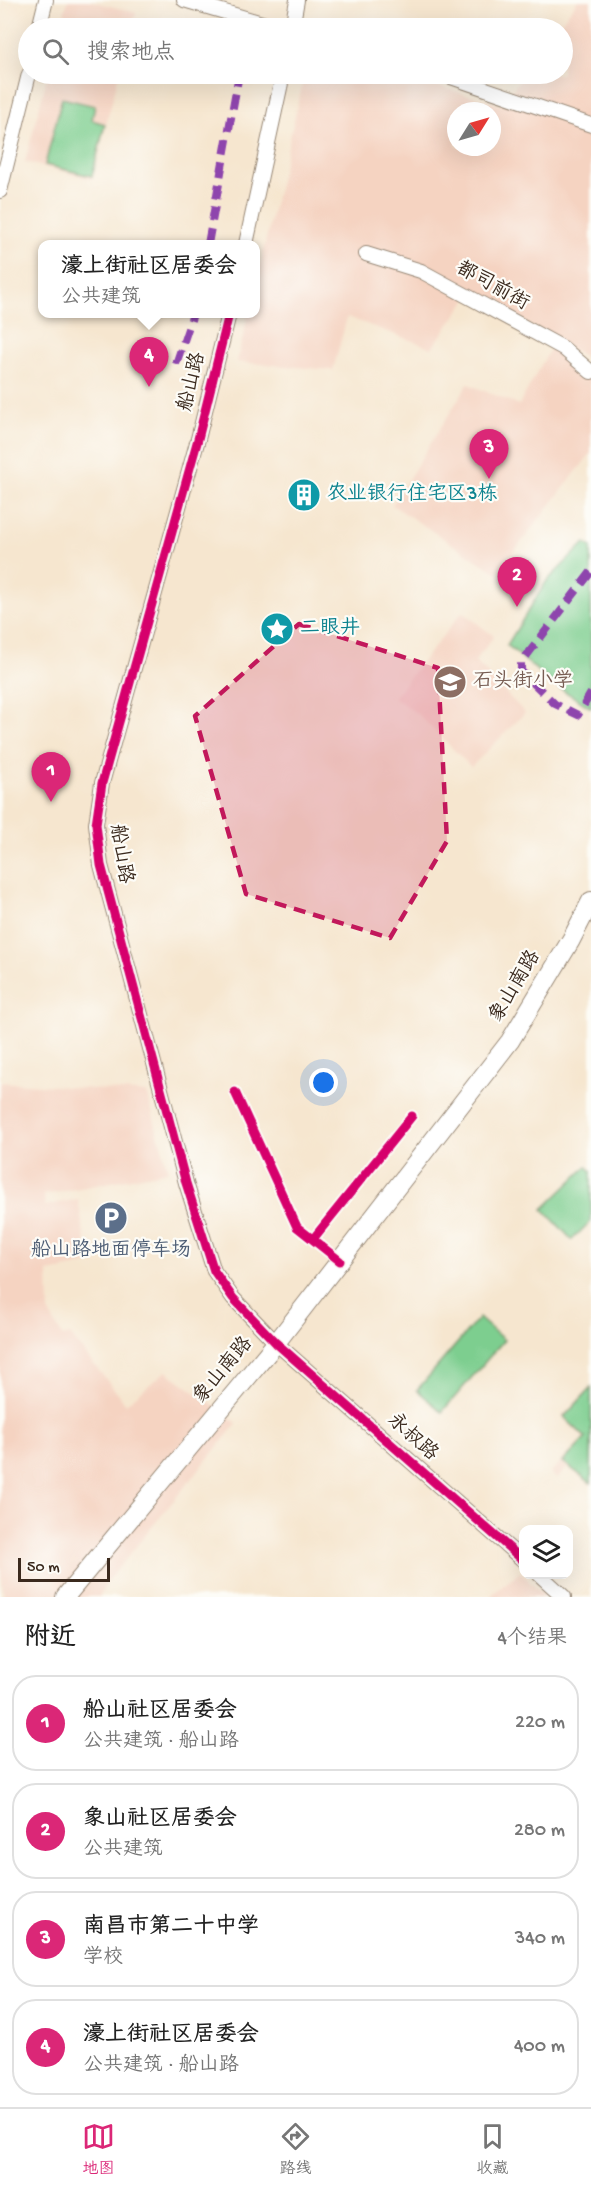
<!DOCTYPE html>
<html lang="zh">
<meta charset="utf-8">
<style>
body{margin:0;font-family:"Gochi Hand","LXGW WenKai TC",sans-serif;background:#f6f6f6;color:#222}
.controls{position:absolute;right:18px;bottom:18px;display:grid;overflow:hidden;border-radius:12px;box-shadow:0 6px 24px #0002}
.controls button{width:54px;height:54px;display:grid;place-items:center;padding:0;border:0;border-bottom:2px solid #e0e0e0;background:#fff;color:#222;font:30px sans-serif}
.compass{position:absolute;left:447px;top:102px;width:54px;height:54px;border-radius:50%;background:#fff;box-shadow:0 6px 24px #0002;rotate:53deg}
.scale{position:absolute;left:18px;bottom:15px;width:92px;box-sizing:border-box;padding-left:6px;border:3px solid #3b2a1e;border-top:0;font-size:16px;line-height:21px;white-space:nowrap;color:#3b2a1e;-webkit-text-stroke:4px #fdfcf7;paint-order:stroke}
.you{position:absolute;left:324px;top:1083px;width:21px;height:21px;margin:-15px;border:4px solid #fff;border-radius:50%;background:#1a73e8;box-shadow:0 0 0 9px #1a73e833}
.badge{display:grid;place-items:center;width:39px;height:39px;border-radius:50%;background:#db2777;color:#fff;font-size:20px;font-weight:700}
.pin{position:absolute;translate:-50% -50px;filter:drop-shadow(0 2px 3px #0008)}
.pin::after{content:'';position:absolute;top:32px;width:21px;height:18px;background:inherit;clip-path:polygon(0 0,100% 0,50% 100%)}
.popup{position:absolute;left:38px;top:240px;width:222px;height:78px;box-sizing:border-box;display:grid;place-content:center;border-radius:12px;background:#fff;filter:drop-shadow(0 2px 4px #0005);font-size:20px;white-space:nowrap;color:#767676}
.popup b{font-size:22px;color:#222}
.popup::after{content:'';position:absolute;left:50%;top:100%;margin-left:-12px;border:12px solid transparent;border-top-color:#fff}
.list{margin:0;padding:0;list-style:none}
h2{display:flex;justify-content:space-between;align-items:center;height:78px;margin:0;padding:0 24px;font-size:26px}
h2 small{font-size:20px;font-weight:400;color:#767676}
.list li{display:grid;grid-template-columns:39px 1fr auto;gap:18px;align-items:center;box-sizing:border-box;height:96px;margin:0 12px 12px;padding:0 12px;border:2px solid #e0e0e0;border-radius:24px}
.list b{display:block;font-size:22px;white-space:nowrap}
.list p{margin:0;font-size:20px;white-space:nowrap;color:#767676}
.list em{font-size:20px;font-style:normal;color:#767676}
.icon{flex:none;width:33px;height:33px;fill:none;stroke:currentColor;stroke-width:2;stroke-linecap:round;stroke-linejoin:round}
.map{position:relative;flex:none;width:591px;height:1597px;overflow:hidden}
.search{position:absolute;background:#fff;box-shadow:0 6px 24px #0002;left:18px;right:18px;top:18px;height:66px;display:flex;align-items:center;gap:15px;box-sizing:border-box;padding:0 21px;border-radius:33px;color:#767676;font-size:22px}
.sheet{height:510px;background:#fff}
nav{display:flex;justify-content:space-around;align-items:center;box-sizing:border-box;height:84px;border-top:2px solid #e0e0e0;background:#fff;font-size:16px;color:#767676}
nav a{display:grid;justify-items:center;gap:3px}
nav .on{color:#db2777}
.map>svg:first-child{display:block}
</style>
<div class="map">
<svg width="591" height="1597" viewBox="0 0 591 1597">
<rect width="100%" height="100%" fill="#fdfcf7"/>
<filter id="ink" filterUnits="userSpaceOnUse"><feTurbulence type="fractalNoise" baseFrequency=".0167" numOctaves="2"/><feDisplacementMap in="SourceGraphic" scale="12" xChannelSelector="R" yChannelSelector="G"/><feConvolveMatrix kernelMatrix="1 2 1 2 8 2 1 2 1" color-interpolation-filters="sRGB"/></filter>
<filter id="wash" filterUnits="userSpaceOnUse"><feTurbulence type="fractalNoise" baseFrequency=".008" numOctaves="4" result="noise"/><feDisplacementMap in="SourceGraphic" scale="24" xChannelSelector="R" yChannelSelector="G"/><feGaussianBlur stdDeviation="1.35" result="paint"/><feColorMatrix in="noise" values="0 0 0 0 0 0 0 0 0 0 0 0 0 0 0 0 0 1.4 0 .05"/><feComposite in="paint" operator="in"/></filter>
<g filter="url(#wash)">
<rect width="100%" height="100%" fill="#f6e6cf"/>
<g fill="#f5d3c1" fill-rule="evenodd">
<path d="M68 0H88L136 13 131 28H60Z"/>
<path d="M578 0H591V360L472 292 432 348 347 317 333 370 237 362 248 314H255L256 282 305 74H398L501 105 524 74H562V28H557ZM456 111H492V147H456Z"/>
<path d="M48 74H119L92 179 25 162Z"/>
<path d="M553 344 591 376V453L497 573 392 505 468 384 519 405Z"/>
<path d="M462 612 494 636 475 661 525 713 471 767 420 716 394 697Z"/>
<path d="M0 1082 147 1093 168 1171 44 1195 45 1206 78 1199 89 1264 48 1272 49 1313 63 1337 70 1335 126 1404 166 1371 237 1423 107 1582 99 1597H4L0 1564Z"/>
<path d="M591 1386V1485L568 1467 557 1479 550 1473 584 1438 562 1417Z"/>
<path d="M520 1572 545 1597H489Z"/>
</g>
<g fill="#7dce8f" stroke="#5c7c56" stroke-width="1.5">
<path d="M62 98 95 106 92 120 105 124 92 176 45 165Z"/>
<path d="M585 543 591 547V708L553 684 507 645 546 582Z"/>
<path d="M587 1166 591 1171V1221L572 1240 543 1209Z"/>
<path d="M479 1318 504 1340 442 1412 417 1390Z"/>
<path d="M591 1388V1483L563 1462 586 1438 564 1417Z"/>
</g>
</g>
<g filter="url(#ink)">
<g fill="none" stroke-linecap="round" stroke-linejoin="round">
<g stroke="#988876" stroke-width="16">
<g id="minor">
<path d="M184 0 279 28"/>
<path d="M39 28 46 0"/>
<path d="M292 28 297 0"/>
<path d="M442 74 591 125"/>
<path d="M0 191 29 74"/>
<path d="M246 244 283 74"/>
<path d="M366 254 421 271 563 348 591 372"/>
<path d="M229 314 198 439 102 783 96 824 101 865 186 1183 214 1271 233 1298 276 1343 524 1561"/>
<path d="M539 1574 564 1597"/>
</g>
</g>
<g stroke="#988876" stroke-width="20">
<path id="major" d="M65 1597 276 1343 510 1041 571 940 591 901"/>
</g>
<use href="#minor" stroke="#fff" stroke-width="14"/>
<use href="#major" stroke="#fff" stroke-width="18"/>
<g stroke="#8e44ad" stroke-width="8" stroke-dasharray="15 8" stroke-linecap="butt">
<path d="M244 28V18"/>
<path d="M208 244 239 74"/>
<path d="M176 364 193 314"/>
<path d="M591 572 521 663V671L555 704 578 715 591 693"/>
</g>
<g stroke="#fdfcf7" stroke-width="13">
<g id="cycleway">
<path d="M229 314 198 439 102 783 96 824 101 865 186 1183 214 1271 233 1298 276 1343 524 1561"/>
<path d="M235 1092 297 1227 340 1261"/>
<path d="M313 1239 412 1116"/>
</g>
</g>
<use href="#cycleway" stroke="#d6006c" stroke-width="9"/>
</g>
</g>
<path fill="#c2185b" fill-opacity="0.2" stroke="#c2185b" stroke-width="4.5" stroke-dasharray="12 8" stroke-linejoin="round" d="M299 624 438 668 447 841 390 938 246 894 195 716Z"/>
<defs>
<g id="building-disc" transform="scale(1.725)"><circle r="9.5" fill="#0f9aa8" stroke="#fdfcf7"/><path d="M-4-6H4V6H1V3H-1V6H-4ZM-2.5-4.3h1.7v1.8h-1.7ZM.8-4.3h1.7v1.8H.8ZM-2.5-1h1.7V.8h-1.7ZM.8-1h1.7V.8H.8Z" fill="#fff"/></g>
<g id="sight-disc" transform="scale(1.725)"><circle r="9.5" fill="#0f9aa8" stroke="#fdfcf7"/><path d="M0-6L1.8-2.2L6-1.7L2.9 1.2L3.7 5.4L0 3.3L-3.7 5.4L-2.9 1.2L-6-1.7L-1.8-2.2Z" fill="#fff"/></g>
<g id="school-disc" transform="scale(1.725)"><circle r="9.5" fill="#8d6e63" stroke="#fdfcf7"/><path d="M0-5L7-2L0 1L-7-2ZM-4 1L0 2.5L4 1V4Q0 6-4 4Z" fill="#fff"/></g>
<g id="parking-disc" transform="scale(1.725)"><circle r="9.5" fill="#5c6f8a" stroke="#fdfcf7"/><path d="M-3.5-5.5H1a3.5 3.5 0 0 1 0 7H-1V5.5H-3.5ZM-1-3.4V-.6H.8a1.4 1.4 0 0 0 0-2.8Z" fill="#fff"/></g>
</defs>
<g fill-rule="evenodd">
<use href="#building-disc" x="304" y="495"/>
<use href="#sight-disc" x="277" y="629"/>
<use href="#school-disc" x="450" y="682"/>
<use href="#parking-disc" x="111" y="1218"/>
</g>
<g text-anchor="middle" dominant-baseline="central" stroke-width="4.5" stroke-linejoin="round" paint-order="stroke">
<g font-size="20" fill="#3b2a1e" stroke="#fdfcf7">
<text transform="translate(492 287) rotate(29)">都司前街</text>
<text transform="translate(193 382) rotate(-76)">船山路</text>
<text transform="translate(120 854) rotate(81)">船山路</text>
<text transform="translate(516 987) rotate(-59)">象山南路</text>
<text transform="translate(224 1371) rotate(-50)">象山南路</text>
<text transform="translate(412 1438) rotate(42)">永叔路</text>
</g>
<g font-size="20" fill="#0d838f" stroke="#fdfcf7" text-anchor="start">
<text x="327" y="495">农业银行住宅区3栋</text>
<text x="300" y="629">二眼井</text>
</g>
<g font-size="20" fill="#785e54" stroke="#fdfcf7" text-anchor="start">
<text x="473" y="682">石头街小学</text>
</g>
<g font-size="20" fill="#4e5e75" stroke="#fdfcf7">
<text x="111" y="1251">船山路地面停车场</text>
</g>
</g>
</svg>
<div class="controls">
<button><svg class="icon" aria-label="layers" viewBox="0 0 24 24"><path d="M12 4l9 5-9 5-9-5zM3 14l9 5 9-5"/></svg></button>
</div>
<svg class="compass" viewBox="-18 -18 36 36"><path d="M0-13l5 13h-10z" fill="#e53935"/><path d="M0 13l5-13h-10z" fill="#767676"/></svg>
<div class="scale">50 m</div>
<div class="you"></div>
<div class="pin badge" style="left:51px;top:802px">1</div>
<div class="pin badge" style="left:517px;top:607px">2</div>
<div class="pin badge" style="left:489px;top:479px">3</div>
<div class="pin badge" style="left:149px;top:387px">4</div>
<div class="popup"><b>濠上街社区居委会</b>公共建筑</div>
<div class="search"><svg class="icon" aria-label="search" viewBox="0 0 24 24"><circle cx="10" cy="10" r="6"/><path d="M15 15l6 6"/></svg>搜索地点</div>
</div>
<section class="sheet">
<h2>附近<small>4个结果</small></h2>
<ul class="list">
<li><span class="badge">1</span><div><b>船山社区居委会</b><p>公共建筑 · 船山路</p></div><em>220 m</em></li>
<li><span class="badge">2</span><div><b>象山社区居委会</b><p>公共建筑</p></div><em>280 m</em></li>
<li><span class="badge">3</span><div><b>南昌市第二十中学</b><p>学校</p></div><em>340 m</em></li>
<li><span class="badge">4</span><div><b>濠上街社区居委会</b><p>公共建筑 · 船山路</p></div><em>400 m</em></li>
</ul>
</section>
<nav>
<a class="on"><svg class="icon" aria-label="map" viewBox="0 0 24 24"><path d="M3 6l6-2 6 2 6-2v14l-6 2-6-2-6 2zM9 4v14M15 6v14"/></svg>地图</a>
<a><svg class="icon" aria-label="directions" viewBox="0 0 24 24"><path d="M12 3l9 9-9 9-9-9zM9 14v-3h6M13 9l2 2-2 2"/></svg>路线</a>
<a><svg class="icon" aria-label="saved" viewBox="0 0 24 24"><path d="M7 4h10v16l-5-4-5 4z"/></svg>收藏</a>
</nav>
